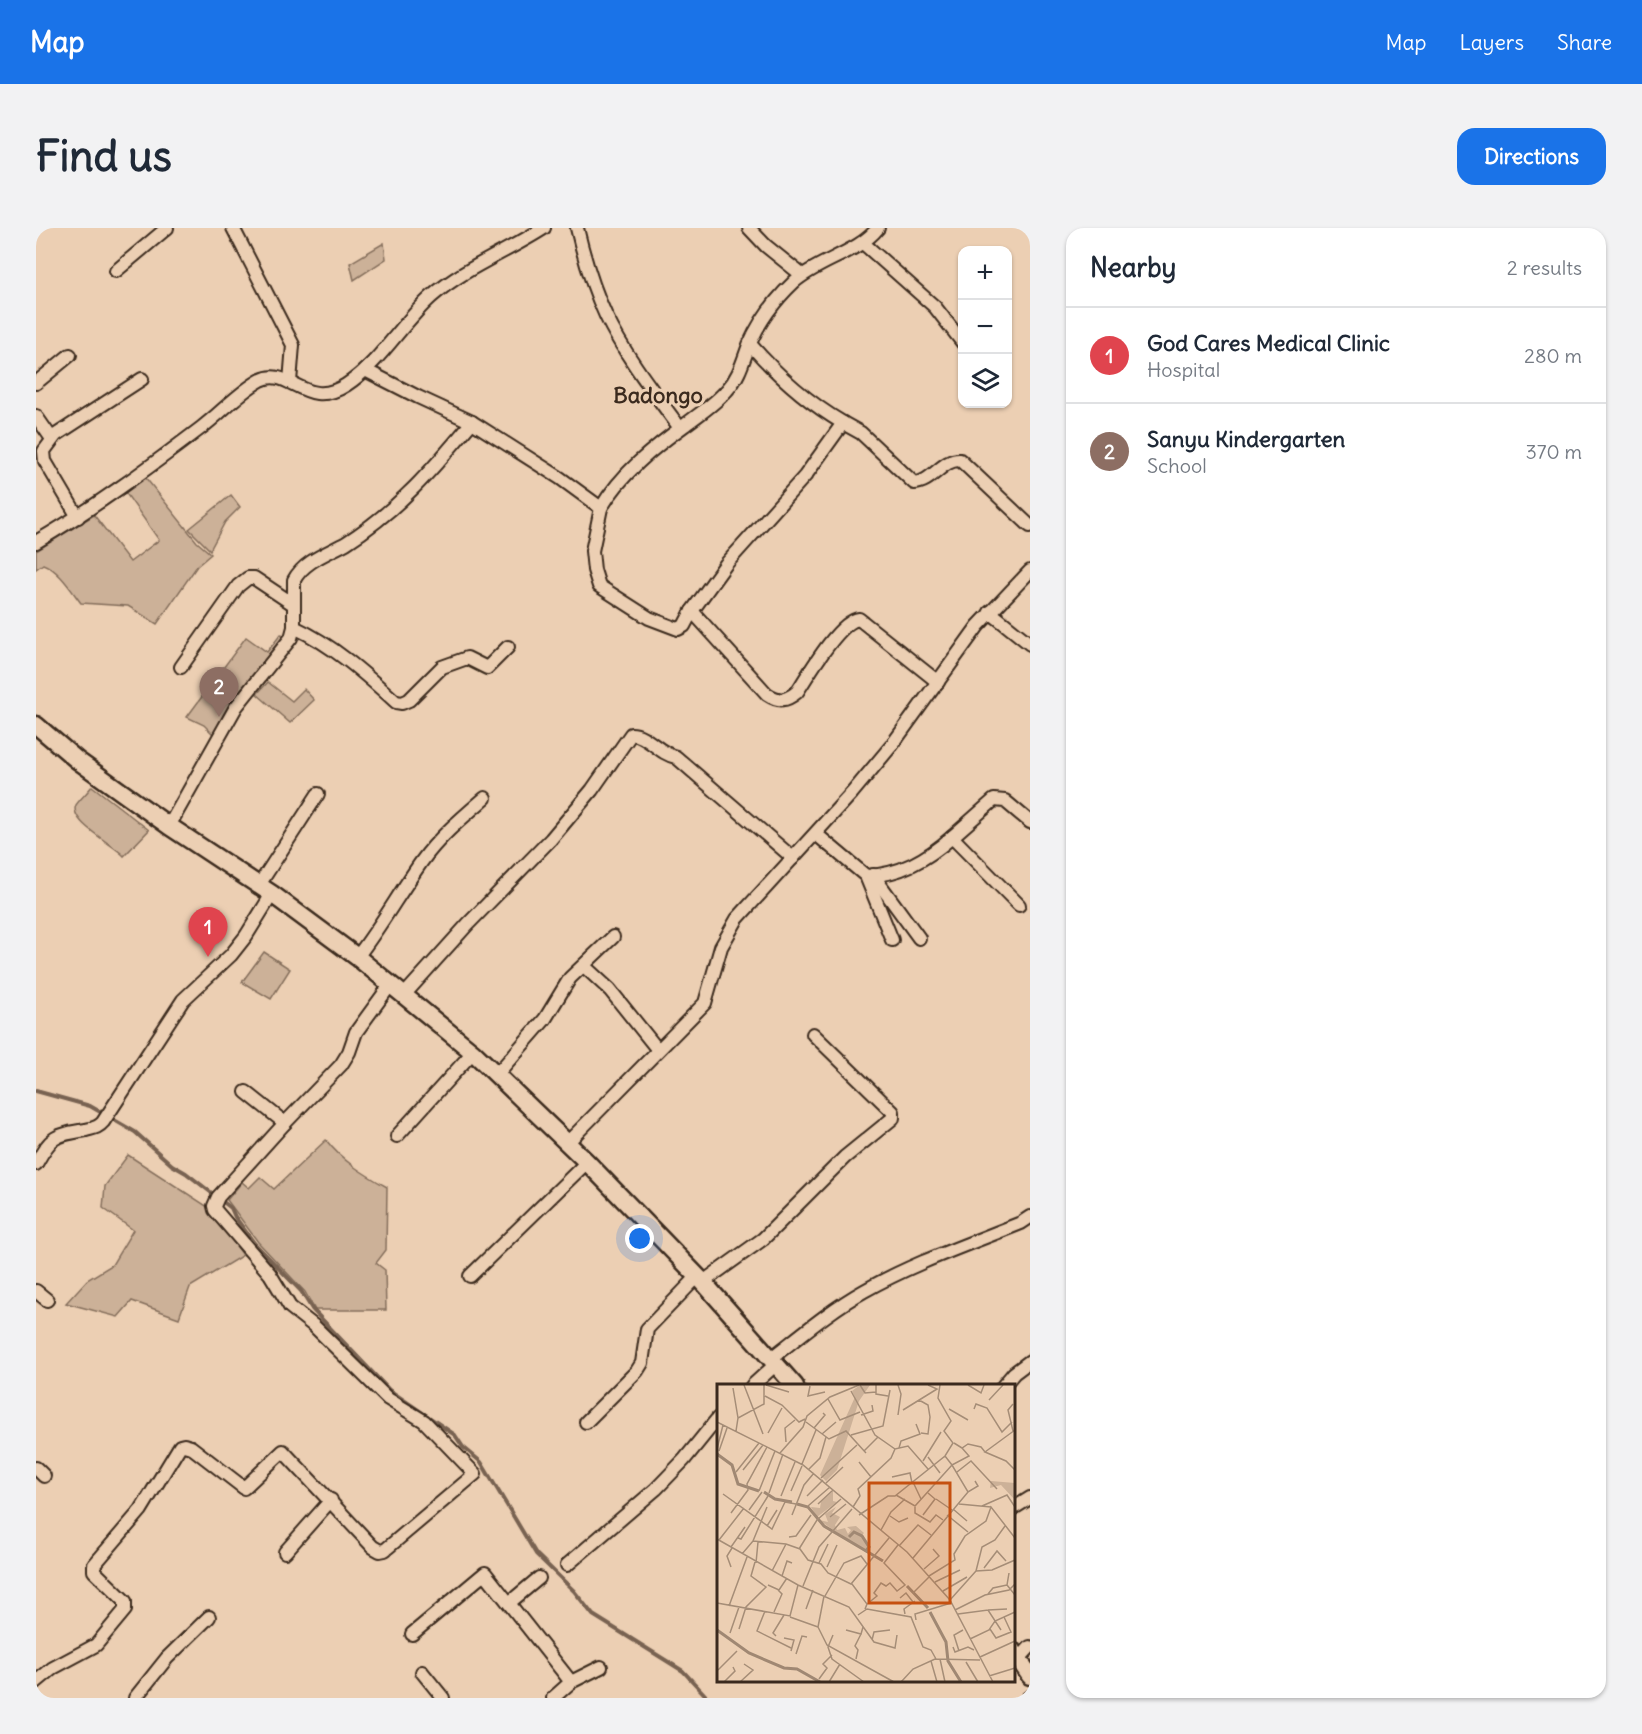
<!DOCTYPE html>
<meta charset="utf-8">
<style>
body{margin:0;font-family:Delius,sans-serif;background:#f2f2f3;color:#1f2937}
.controls{position:absolute;right:18px;top:18px;display:grid;overflow:hidden;border-radius:12px;box-shadow:0 2px 4px #0004}
.controls button{width:54px;height:54px;display:grid;place-items:center;padding:0;border:0;border-bottom:2px solid #e0e1e3;background:#fff;color:#1f2937;font:30px sans-serif}
.you{position:absolute;left:604px;top:1011px;width:21px;height:21px;margin:-15px;border:4px solid #fff;border-radius:50%;background:#1a73e8;box-shadow:0 0 0 9px #1a73e833}
.badge{display:grid;place-items:center;width:39px;height:39px;border-radius:50%;background:#1a73e8;color:#fff;font-size:20px;font-weight:700}
.pin{position:absolute;translate:-50% -50px;filter:drop-shadow(0 2px 3px #0008)}
.pin::after{content:'';position:absolute;top:32px;width:21px;height:18px;background:inherit;clip-path:polygon(0 0,100% 0,50% 100%)}
.list{margin:0;padding:0;list-style:none}
h2{display:flex;justify-content:space-between;align-items:center;height:78px;margin:0;padding:0 24px;font-size:26px}
h2 small{font-size:20px;font-weight:400;color:#747a83}
.list li{display:grid;grid-template-columns:39px 1fr auto;gap:18px;align-items:center;box-sizing:border-box;height:96px;padding:0 24px;border-top:2px solid #e0e1e3}
.list b{display:block;font-size:22px;white-space:nowrap}
.list p{margin:0;font-size:20px;white-space:nowrap;color:#747a83}
.list em{font-size:20px;font-style:normal;color:#747a83}
.icon{flex:none;width:33px;height:33px;fill:none;stroke:currentColor;stroke-width:2;stroke-linecap:round;stroke-linejoin:round}
.map{position:relative;flex:none;width:994px;height:1470px;overflow:hidden;border-radius:18px}
header{display:flex;align-items:center;gap:36px;box-sizing:border-box;height:84px;padding:0 30px;background:#1a73e8;color:#fff}
header strong{font-size:28px}
nav{display:flex;gap:33px;margin-inline-start:auto;font-size:21px}
.intro{display:flex;align-items:center;justify-content:space-between;box-sizing:border-box;height:144px;padding:0 36px}
h1{margin:0;font-size:42px}
.button{padding:15px 27px;border-radius:18px;background:#1a73e8;color:#fff;font-size:21px;font-weight:700}
main{display:flex;gap:36px;padding:0 36px}
aside{flex:1;background:#fff;border-radius:18px;box-shadow:0 2px 4px #0004}
.map>svg:first-child{display:block}
</style>
<header>
<strong>Map</strong>
<nav><a>Map</a><a>Layers</a><a>Share</a></nav>
</header>
<div class="intro"><h1>Find us</h1><a class="button">Directions</a></div>
<main>
<div class="map">
<svg width="994" height="1470" viewBox="0 0 994 1470">
<rect width="100%" height="100%" fill="#eccfb3"/>
<filter id="ink" filterUnits="userSpaceOnUse"><feTurbulence type="fractalNoise" baseFrequency=".0167" numOctaves="2"/><feDisplacementMap in="SourceGraphic" scale="12" xChannelSelector="R" yChannelSelector="G"/><feConvolveMatrix kernelMatrix="1 2 1 2 8 2 1 2 1" color-interpolation-filters="sRGB"/></filter>
<g filter="url(#ink)">
<g fill="#ccb198" stroke="#846e5b" stroke-width="1.5">
<path d="M348 15 350 31 318 52 314 35Z"/>
<path d="M109 249 161 314 175 326 161 338 121 396 92 378 45 375C35 362 23 342 7 336L0 341V323L58 287 94 334 123 312 89 264Z"/>
<path d="M195 267 204 279 189 294 174 322 153 301Z"/>
<path d="M245 406 254 408 243 423 201 468 177 506 168 497 151 489 210 409 231 424Z"/>
<path d="M232 454 256 473 268 461 278 472 254 495 221 466Z"/>
<path d="M56 558 113 602 88 628C79 617 32 594 40 577 44 571 52 564 56 558Z"/>
<path d="M228 724 254 741 235 771 206 754Z"/>
<path d="M290 912C306 933 328 946 351 959L350 1022 340 1035 349 1042 350 1082H279L269 1064 222 1014 191 972 206 954 213 960 224 949 238 961Z"/>
<path d="M92 927 172 979 207 1027 154 1059 143 1090 96 1073 82 1089 30 1075 51 1052 76 1037 97 1002 67 980 69 958Z"/>
</g>
<g fill="none" stroke-linecap="round" stroke-linejoin="round">
<path stroke="#786251" stroke-width="4" d="M0 863 54 878 99 904 136 937 150 945 195 980 199 989 218 1015 265 1063 276 1081 353 1162 419 1207 427 1219 445 1234 500 1326 538 1363 557 1387 647 1443 672 1470"/>
<g stroke="#3b2a1e" stroke-width="16">
<g id="minor">
<path d="M197 0 257 117 254 154"/>
<path d="M541 0C548 30 557 60 570 88 588 126 619 166 644 200"/>
<path d="M713 0 730 18 766 47"/>
<path d="M827 15 899 79 927 115"/>
<path d="M80 43 131 0"/>
<path d="M329 142 382 169 436 194 524 250 565 280C585 246 617 220 649 197 663 186 679 176 691 162 703 149 707 133 713 117 723 94 740 71 758 54 783 32 822 25 842 0"/>
<path d="M0 155 34 127"/>
<path d="M0 188 16 211"/>
<path d="M807 195 825 205 878 255C896 255 906 231 924 232L994 298"/>
<path d="M565 280 556 323 558 342 563 358 613 390 642 401 648 398 656 383 690 336 769 248 807 195C771 174 741 147 714 116"/>
<path d="M42 289 9 233 8 223 20 207 106 151"/>
<path d="M0 314C58 280 111 241 165 200 185 185 203 164 225 152 253 138 270 183 310 157 344 135 365 96 395 69 428 40 471 24 508 0"/>
<path d="M656 383 731 466C743 474 750 473 761 464 772 447 803 393 823 391L902 454"/>
<path d="M954 384 994 416"/>
<path d="M258 399C297 417 329 446 360 474L366 475 373 472 406 439 431 430 451 440 472 419"/>
<path d="M145 439 202 358 212 350H218L257 376"/>
<path d="M133 598 200 479 255 410 258 399V352C268 333 292 325 310 315 363 281 397 241 436 194"/>
<path d="M780 606 830 648 856 712"/>
<path d="M916 609 958 572 969 573 994 594"/>
<path d="M837 647 883 710"/>
<path d="M830 648C864 647 891 631 916 609L983 677"/>
<path d="M223 657 282 566"/>
<path d="M321 729C345 698 364 664 386 633 403 609 427 589 449 570"/>
<path d="M548 738 574 762 622 822"/>
<path d="M369 766 432 696 515 611 556 562 595 506C611 506 623 526 640 529L757 630"/>
<path d="M461 846 509 791 534 750 577 709"/>
<path d="M210 864 249 895"/>
<path d="M361 908 437 824"/>
<path d="M531 915 669 775 685 719 701 691 816 565 856 517 942 398 994 343"/>
<path d="M0 936C15 908 19 907 50 902 57 900 62 900 67 894L147 772 195 727 210 708 236 666"/>
<path d="M434 1048 551 934"/>
<path d="M667 1054 727 1011 809 929 857 890V884L777 806"/>
<path d="M0 1063 11 1072"/>
<path d="M734 1131C764 1108 794 1082 828 1063 877 1035 933 1016 985 995L994 989"/>
<path d="M716 1158 739 1137"/>
<path d="M967 1158 978 1145 994 1133"/>
<path d="M550 1194 601 1143 606 1135 611 1101 661 1049"/>
<path d="M0 1240 8 1248"/>
<path d="M978 1280 994 1270"/>
<path d="M249 1324 295 1272"/>
<path d="M531 1337 620 1261 648 1232 682 1190"/>
<path d="M473 1375 503 1350"/>
<path d="M376 1406 449 1345 535 1454"/>
<path d="M983 1431 994 1419"/>
<path d="M386 1444 407 1470"/>
<path d="M0 1454 17 1440 60 1417 89 1382V1373L58 1343V1337L105 1282 144 1218 148 1217 155 1219 208 1260 247 1223 337 1319 344 1323 349 1322 439 1246 388 1193 352 1171 278 1098 254 1079 234 1046 179 982 178 978 182 969 249 895 305 837 313 824 320 804 355 756"/>
<path d="M99 1470 131 1430 173 1389"/>
<path d="M517 1470 535 1454 565 1439"/>
<path d="M992 1470 994 1469"/>
</g>
</g>
<g stroke="#3b2a1e" stroke-width="21">
<g id="major">
<path d="M0 497 41 532 133 598 236 666 321 729 437 824 551 934 667 1054 759 1158"/>
<path d="M978 1424 994 1448"/>
</g>
</g>
<use href="#minor" stroke="#eccfb3" stroke-width="12"/>
<use href="#major" stroke="#eccfb3" stroke-width="16"/>
</g>
</g>
<g text-anchor="middle" dominant-baseline="central" stroke-width="6" stroke-linejoin="round" paint-order="stroke">
<g font-size="22" font-weight="bold" fill="#3b2a1e" stroke="#eccfb3">
<text x="622" y="167">Badongo</text>
</g>
</g>
<g transform="translate(681 1156)">
<rect width="298" height="298" fill="#eccfb3"/>
<path d="M143 1H153L142 17 120 86 109 97 103 91 138 13 135 7ZM274 97 298 99V116L284 101 273 104ZM116 107V117L120 118 100 133 94 123 103 124 104 118ZM119 123 115 129 123 133 118 141 120 146 128 144 131 150 134 146 130 143 139 142 147 149 144 152 152 163 148 168 102 136 111 138 108 130Z" fill="#ccb198"/>
<path fill="none" stroke="#a08873" stroke-width="3" d="M0 70 15 81 21 100 42 107M47 108 58 115 75 118M80 120 91 123 107 142 166 177M132 153 137 148 145 152 152 163 148 168M190 202 211 224M213 228 229 258 231 277 244 298M0 246 32 269 67 284 80 285 103 298"/>
<path fill="none" stroke="#a58d77" stroke-width="1.5" d="M27 1 46 50M49 1 72 8M143 1 148 9 159 8M159 1V10L171 12M181 1 184 10 181 31M251 1 264 9 267 1M93 2 91 12 108 8M16 4 21 34M134 7 158 51 178 65 191 62 211 85M48 12 65 21 82 38 88 35M111 15 123 36 143 28M202 16 211 21 213 33 211 50 204 49M272 16 286 1M296 20 291 26 296 47M232 25 251 36M257 25 259 20 270 24 285 48 295 38M186 26 220 5 211 1M144 31 156 27 155 21M0 38 86 81 190 168 233 216 276 298M89 38 112 55 129 47 149 69M97 44 108 31 106 29M298 46 268 68 289 77 298 86M19 47 21 34 47 20V1M51 49 65 24M105 50 119 38M134 51 166 42 173 6M69 58 68 44 78 36M237 59 245 64 251 60 264 63 268 68M182 64 184 57 203 50 199 40M0 65 6 41M2 67 10 44M147 67 161 53M63 69 86 43 90 32 113 13 142 1M228 72 235 81 252 72 245 64M211 73 223 89M206 77 224 48M142 78 154 93M85 80 99 46M92 85 103 74 109 53M26 86 46 61M19 88 42 59M240 88 254 77 280 105M175 93 193 89 195 99M104 94 140 61M196 98 204 115M109 99 126 83M42 107 58 67M74 107 85 82M52 109 66 70M6 110 55 145 68 118 79 120M179 111 198 122 235 81 251 108 261 102 258 97M64 112 78 78M90 112 106 96M219 115 235 126M101 120 116 106M242 120 274 123M91 122 113 103M265 122 290 111 298 123M136 123 143 112 141 105 174 74 178 65M198 123V129L213 138 219 131 226 136M236 125 250 137M32 126 45 108M14 129 31 106 30 100 50 63M75 131 87 101 97 89M142 131 171 112H178L228 72 236 59 227 47 234 37 221 14 223 1M206 131 218 115 211 109M230 131 251 148M173 132 182 138 191 134M113 133 129 120M50 142 60 126M164 146 174 128 188 115M72 153 79 152 94 131M21 154 24 155 51 112M0 155 81 201 132 223 157 258 178 264 180 251M2 156 27 124M36 157 50 123M182 162 201 141 214 151M14 163 28 143M82 165 100 136 124 115M25 170 36 157 69 160 83 165 91 176 104 180 111 189 134 200 172 154M196 174 251 108M39 179 41 158M102 179 111 160M14 183 10 172 15 164M110 183 120 161M267 184 280 167 289 177M207 185 222 172 216 165M55 187 69 160M259 187 265 163 278 156 288 142M292 189 290 201 298 211M65 192 70 177 75 179M212 192 238 176 237 170 248 152 269 137 274 123 298 154M218 198 243 186M135 200 150 220 148 225M51 201 62 206 70 194M86 202 102 163 135 125M226 207 250 193M196 209 212 193M271 210 276 204 290 201M107 212 101 243 110 261 177 298M108 212 127 179 144 172 150 180M183 214 189 209 196 218M233 216 259 187 275 186 298 176M0 219 73 232 81 201M150 220 160 212 157 209 164 199 169 202 173 199 180 207 188 201 167 179 181 161M12 222 30 173M89 225 96 206M238 226 268 211 292 206 298 200M271 226 290 225M48 227 40 247 74 264M57 228 65 210 61 206M188 230 187 225 198 217M241 230 271 226 284 246M141 231 150 225 194 233 206 263 214 266 219 275M73 233 101 243M199 236 198 230 234 219M22 245 29 223 49 203 34 192 38 178M273 245 279 254 294 248 287 233M129 246 144 250 146 243M13 249 22 223M116 251 111 263 115 275 147 298M59 252 56 249 67 231M67 254 77 256 74 267M253 255 272 246 278 237 298 228M155 256 157 248 173 246M236 263 238 268 251 263 257 266M242 267 237 251 246 246M79 270 85 252 90 253M263 273 298 257M139 275 141 266 138 262 144 250M223 275 228 298M214 277 220 298M249 278 261 298M1 286 20 267M272 292 298 284M102 295 110 284 106 280 115 271M7 298 18 287 16 283M23 298 36 286 27 280M112 298 123 280M184 298 196 285 218 275 263 276"/>
<path fill="#c55010" fill-opacity="0.15" stroke="#c55010" stroke-width="3" d="M152 99H233V219H152Z"/>
<rect width="298" height="298" fill="none" stroke="#3b2a1e" stroke-width="3"/>
</g>
</svg>
<div class="controls">
<button>+</button>
<button>−</button>
<button><svg class="icon" aria-label="layers" viewBox="0 0 24 24"><path d="M12 4l9 5-9 5-9-5zM3 14l9 5 9-5"/></svg></button>
</div>
<div class="you"></div>
<div class="pin badge" style="left:172px;top:729px;background:#e0444e">1</div>
<div class="pin badge" style="left:183px;top:489px;background:#8d6e63">2</div>
</div>
<aside>
<h2>Nearby<small>2 results</small></h2>
<ul class="list">
<li><span class="badge" style="background:#e0444e">1</span><div><b>God Cares Medical Clinic</b><p>Hospital</p></div><em>280 m</em></li>
<li><span class="badge" style="background:#8d6e63">2</span><div><b>Sanyu Kindergarten</b><p>School</p></div><em>370 m</em></li>
</ul>
</aside>
</main>
